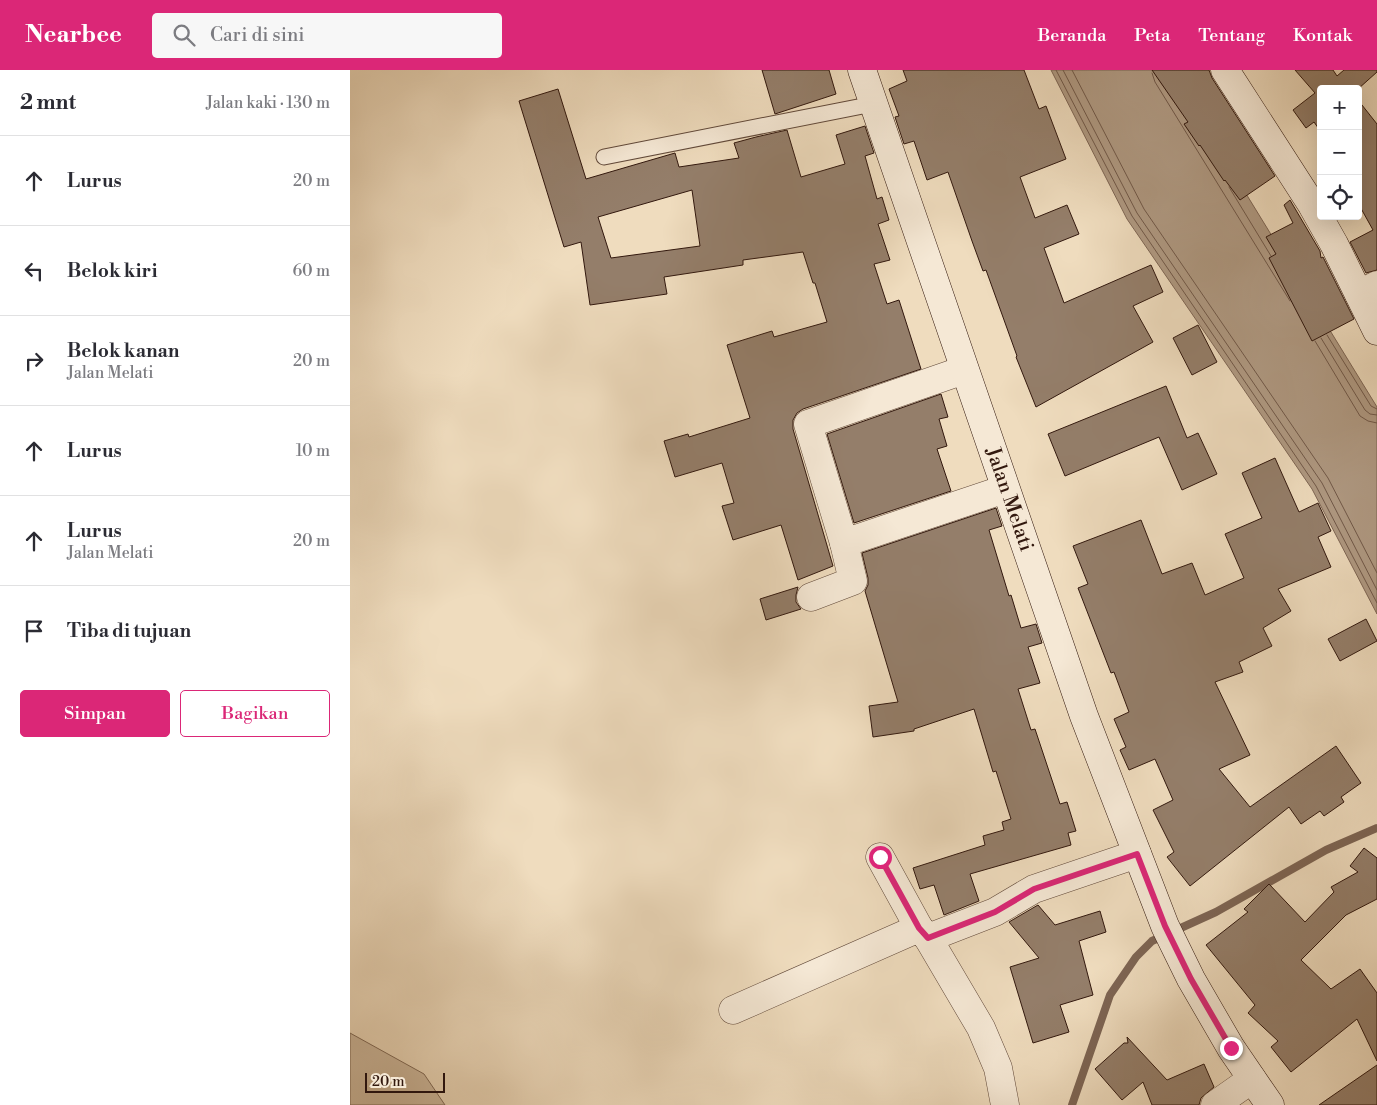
<!DOCTYPE html>
<html lang="id">
<meta charset="utf-8">
<style>
body{margin:0;font-family:"Libre Bodoni",serif;background:#f7f7f7;color:#2b2b33}
.controls{position:absolute;right:15px;top:15px;display:grid;overflow:hidden;border-radius:5px;box-shadow:0 5px 20px #0002}
.controls button{width:45px;height:45px;display:grid;place-items:center;padding:0;border:0;border-bottom:1px solid #e1e1e2;background:#fff;color:#2b2b33;font:25px sans-serif}
.scale{position:absolute;left:15px;bottom:12px;width:80px;box-sizing:border-box;padding-left:5px;border:2px solid #32180e;border-top:0;font-size:14px;line-height:18px;white-space:nowrap;color:#32180e;-webkit-text-stroke:4px #f5e8d5;paint-order:stroke}
.stop{position:absolute;width:15px;height:15px;margin:-11px;border:4px solid #db2777;border-radius:50%;background:#fff}
.stop.end{background:#db2777;border-color:#fff;box-shadow:0 1px 5px #0008}
.list{margin:0;padding:0;list-style:none}
h2{display:flex;justify-content:space-between;align-items:center;height:65px;margin:0;padding:0 20px;font-size:21px}
h2 small{font-size:16px;font-weight:400;color:#7c7c81}
.list li{display:grid;grid-template-columns:32px 1fr auto;gap:15px;align-items:center;box-sizing:border-box;height:90px;padding:0 20px;border-top:1px solid #e1e1e2}
.list b{display:block;font-size:19px;white-space:nowrap}
.list p{margin:0;font-size:16px;white-space:nowrap;color:#7c7c81}
.list em{font-size:16px;font-style:normal;color:#7c7c81}
.actions{display:flex;gap:10px;padding:15px 20px}
.actions a{flex:1;padding:11px 0;border:1px solid #db2777;border-radius:5px;text-align:center;font-size:18px;color:#db2777}
.actions .main{background:#db2777;color:#fff}
.icon{flex:none;width:28px;height:28px;fill:none;stroke:currentColor;stroke-width:2;stroke-linecap:round;stroke-linejoin:round}
.map{position:relative;flex:none;width:1027px;height:1035px;overflow:hidden}
header{display:flex;align-items:center;gap:30px;box-sizing:border-box;height:70px;padding:0 25px;background:#db2777;color:#fff}
header strong{font-size:24px}
nav{display:flex;gap:28px;margin-inline-start:auto;font-size:18px}
.search{width:350px;height:45px;background:#f7f7f7;display:flex;align-items:center;gap:12px;box-sizing:border-box;padding:0 18px;border-radius:5px;color:#7c7c81;font-size:19px}
main{display:flex}
aside{flex:1;background:#fff}
.map>svg:first-child{display:block}
</style>
<header>
<strong>Nearbee</strong>
<div class="search"><svg class="icon" aria-label="search" viewBox="0 0 24 24"><circle cx="10" cy="10" r="6"/><path d="M15 15l6 6"/></svg>Cari di sini</div>
<nav><a>Beranda</a><a>Peta</a><a>Tentang</a><a>Kontak</a></nav>
</header>
<main>
<aside>
<h2>2 mnt<small>Jalan kaki · 130 m</small></h2>
<ul class="list">
<li><svg class="icon" aria-label="ahead" viewBox="0 0 24 24"><path d="M12 20V5M6 11l6-6 6 6"/></svg><div><b>Lurus</b></div><em>20 m</em></li>
<li><svg class="icon" aria-label="left" viewBox="0 0 24 24"><path d="M17 20v-9H6M10 6l-5 5 5 5"/></svg><div><b>Belok kiri</b></div><em>60 m</em></li>
<li><svg class="icon" aria-label="right" viewBox="0 0 24 24"><path d="M7 20v-9h11M14 6l5 5-5 5"/></svg><div><b>Belok kanan</b><p>Jalan Melati</p></div><em>20 m</em></li>
<li><svg class="icon" aria-label="ahead" viewBox="0 0 24 24"><path d="M12 20V5M6 11l6-6 6 6"/></svg><div><b>Lurus</b></div><em>10 m</em></li>
<li><svg class="icon" aria-label="ahead" viewBox="0 0 24 24"><path d="M12 20V5M6 11l6-6 6 6"/></svg><div><b>Lurus</b><p>Jalan Melati</p></div><em>20 m</em></li>
<li><svg class="icon" aria-label="arrive" viewBox="0 0 24 24"><path d="M6 21V4h12l-3 4 3 4H6"/></svg><div><b>Tiba di tujuan</b></div></li>
</ul>
<div class="actions"><a class="main">Simpan</a><a>Bagikan</a></div>
</aside>
<div class="map">
<svg width="1027" height="1035" viewBox="0 0 1027 1035">
<rect width="100%" height="100%" fill="#efdcbe"/>
<filter id="stains"><feTurbulence type="fractalNoise" baseFrequency=".004" numOctaves="4"/><feColorMatrix values="0 0 0 0 .2 0 0 0 0 .09 0 0 0 0 .02 0 0 0 .5 -.17"/></filter>
<radialGradient id="worn" r=".72"><stop offset=".6" stop-color="#630" stop-opacity="0"/><stop offset="1" stop-color="#630" stop-opacity=".3"/></radialGradient>
<path fill="#cfbba0" stroke="#806a57" d="M0 963 74 1004 95 1035H0Z"/>
<path fill="#af9982" stroke="#7d6554" d="M701 0H820L1027 337V544L962 419 777 149Z"/>
<g fill="none" stroke-linecap="round" stroke-linejoin="round">
<g stroke="#705848" stroke-width="1">
<path d="M706 0 782 146 966 416 1027 533"/>
<path d="M713 0 787 143 972 413 1027 520"/>
<path d="M722 0 794 139 978 408 1027 503"/>
<path d="M802 3 805 12 940 231"/>
<path d="M879 117 921 186"/>
<path d="M977 265 1021 336 1027 339"/>
<path d="M971 268 1015 340 1020 344 1027 345"/>
<path d="M965 271 1010 346 1018 351 1027 353"/>
</g>
<path stroke="#7d6554" stroke-width="8" d="M722 1035 760 925 786 887 802 871 866 842 976 780 1027 758"/>
</g>
<g fill="#947e6a" stroke="#32180e" fill-rule="evenodd">
<path d="M412 0H479L486 24 425 44Z"/>
<path d="M553 0H674L689 39 696 36 716 89 670 107 685 148 717 135 729 164 694 178 714 233 801 195 813 222 783 236 803 272 686 337 666 287 667 286 636 200 633 201 622 171 598 102 577 110 564 71 554 74 545 47 549 46 539 19 557 11Z"/>
<path d="M802 0H859L862 8 925 106 890 130 875 110 874 111 850 75 849 76 834 54 838 52Z"/>
<path d="M945 0H983L987 6 994 0H1027V2L1008 19H971V62L964 52 956 58 943 40 965 23Z"/>
<path d="M208 19 236 109 325 83 329 97 389 88 384 73 406 67 437 60 451 107 495 94 486 65 515 56 524 83 515 86 527 129 532 127 539 150 528 154 540 190 524 194 537 234 549 230 571 299 453 339 447 343 443 350V359L483 496 448 510 431 455 383 470 372 436 384 433 372 393 325 407 314 371 338 364 339 367 400 348 377 275 422 261 424 267 477 252 465 213H463L453 182 393 190V195L314 207 317 224 240 235 231 172 214 177 169 31ZM342 120 350 176 261 188 248 147Z"/>
<path d="M1008 30 1027 54V200L1016 203 1000 172 1023 160 1008 133Z"/>
<path d="M940 130 970 181 971 188 973 187 1004 249 962 271 919 188 926 184 916 167 943 153 934 135Z"/>
<path d="M848 255 867 292 842 305 823 268Z"/>
<path d="M816 316 837 368 848 363 867 404 832 420 809 367 715 406 698 364Z"/>
<path d="M591 324 598 347 589 349 597 376 587 379 601 421 504 453 477 364Z"/>
<path d="M925 388 949 442 968 433 981 461 968 467 981 497 928 519 941 541 913 558 922 576 889 592 893 602 865 612 900 685 869 699 900 737 986 676 1011 713 991 727 994 732 974 746 970 741 951 754 939 737 840 816 817 787 824 782 803 740 823 730 805 689 779 700 770 680 776 677 764 649 779 642 764 602 761 603 728 518 738 514 723 476 791 450 812 504 842 493 855 525 894 508 875 464 912 448 892 403Z"/>
<path d="M646 438 652 456 639 460 659 526 661 525 671 558 686 554 692 573 678 577 690 613 668 619 681 660 685 659 710 734 717 732 726 761 718 763 721 775 620 804 629 831 594 845 584 815 570 819 563 798 635 775 633 766 654 760 652 752 661 749 646 701 643 702 624 639 564 659V661L523 667 519 636 548 632 515 521 518 515V508L512 483Z"/>
<path d="M448 517 446 525V532L451 539 416 550 410 529Z"/>
<path d="M1016 549 1027 571 990 591 978 569Z"/>
<path d="M1014 778 1027 788V829L996 845 951 890 981 919 1010 899 1027 923V991L1007 949 941 1002 921 977 928 971 898 943 905 935 856 875 898 842 894 839 919 814 955 852 984 822 981 817 1008 802 1000 796Z"/>
<path d="M688 835 705 855 750 841 756 862 729 871 743 925 710 935 719 962 683 973 660 897 689 888 659 852Z"/>
<path d="M777 967 817 1010 854 994 864 1017 851 1028 849 1035H802L793 1012 772 1030 745 999 774 973H778Z"/>
<path d="M1027 995V1035H969Z"/>
</g>
<g fill="none" stroke-linecap="round" stroke-linejoin="round">
<g stroke="#61493a" stroke-width="17">
<path id="lane" d="M254 87 523 34"/>
</g>
<g stroke="#61493a" stroke-width="29">
<g id="street">
<path d="M1009 224 1027 215"/>
<path d="M614 300 458 354 494 473 655 419"/>
<path d="M461 527 503 511 494 473"/>
<path d="M530 787 569 858"/>
<path d="M578 868 645 842 684 819 787 784"/>
<path d="M383 940 569 858 578 868 631 958 648 998 655 1035"/>
<path d="M865 1035 902 1009"/>
</g>
</g>
<g stroke="#32180e" stroke-width="29">
<g id="secondary">
<path id="s1" d="M512 0 734 646 815 856 841 909 881 978 920 1035"/>
<path d="M875 0 962 135 984 174 1027 261"/>
</g>
</g>
<use href="#lane" stroke="#f5e8d5" stroke-width="15"/>
<use href="#street" stroke="#f5e8d5" stroke-width="28"/>
<use href="#secondary" stroke="#f5e8d5" stroke-width="28"/>
</g>
<g fill="none" stroke-linecap="round" stroke-linejoin="round">
<path stroke="#db2777" stroke-width="6" d="M530 787 569 858 578 868 645 842 684 819 787 784 815 856 841 909 881 978"/>
</g>
<g text-anchor="middle" dominant-baseline="central" stroke-width="4" stroke-linejoin="round" paint-order="stroke">
<g font-size="20" fill="#32180e" stroke="#f5e8d5">
<text stroke="none"><textPath href="#s1" startOffset="454">Jalan Melati</textPath></text>
</g>
</g>
<rect width="100%" height="100%" filter="url(#stains)"/>
<rect width="100%" height="100%" fill="url(#worn)"/>
</svg>
<div class="controls">
<button>+</button>
<button>−</button>
<button><svg class="icon" aria-label="locate" viewBox="0 0 24 24"><circle cx="12" cy="12" r="6"/><path d="M12 2v4M12 18v4M2 12h4M18 12h4"/></svg></button>
</div>
<div class="scale">20 m</div>
<div class="stop" style="left:530px;top:787px"></div>
<div class="stop end" style="left:881px;top:978px"></div>
</div>
</main>
